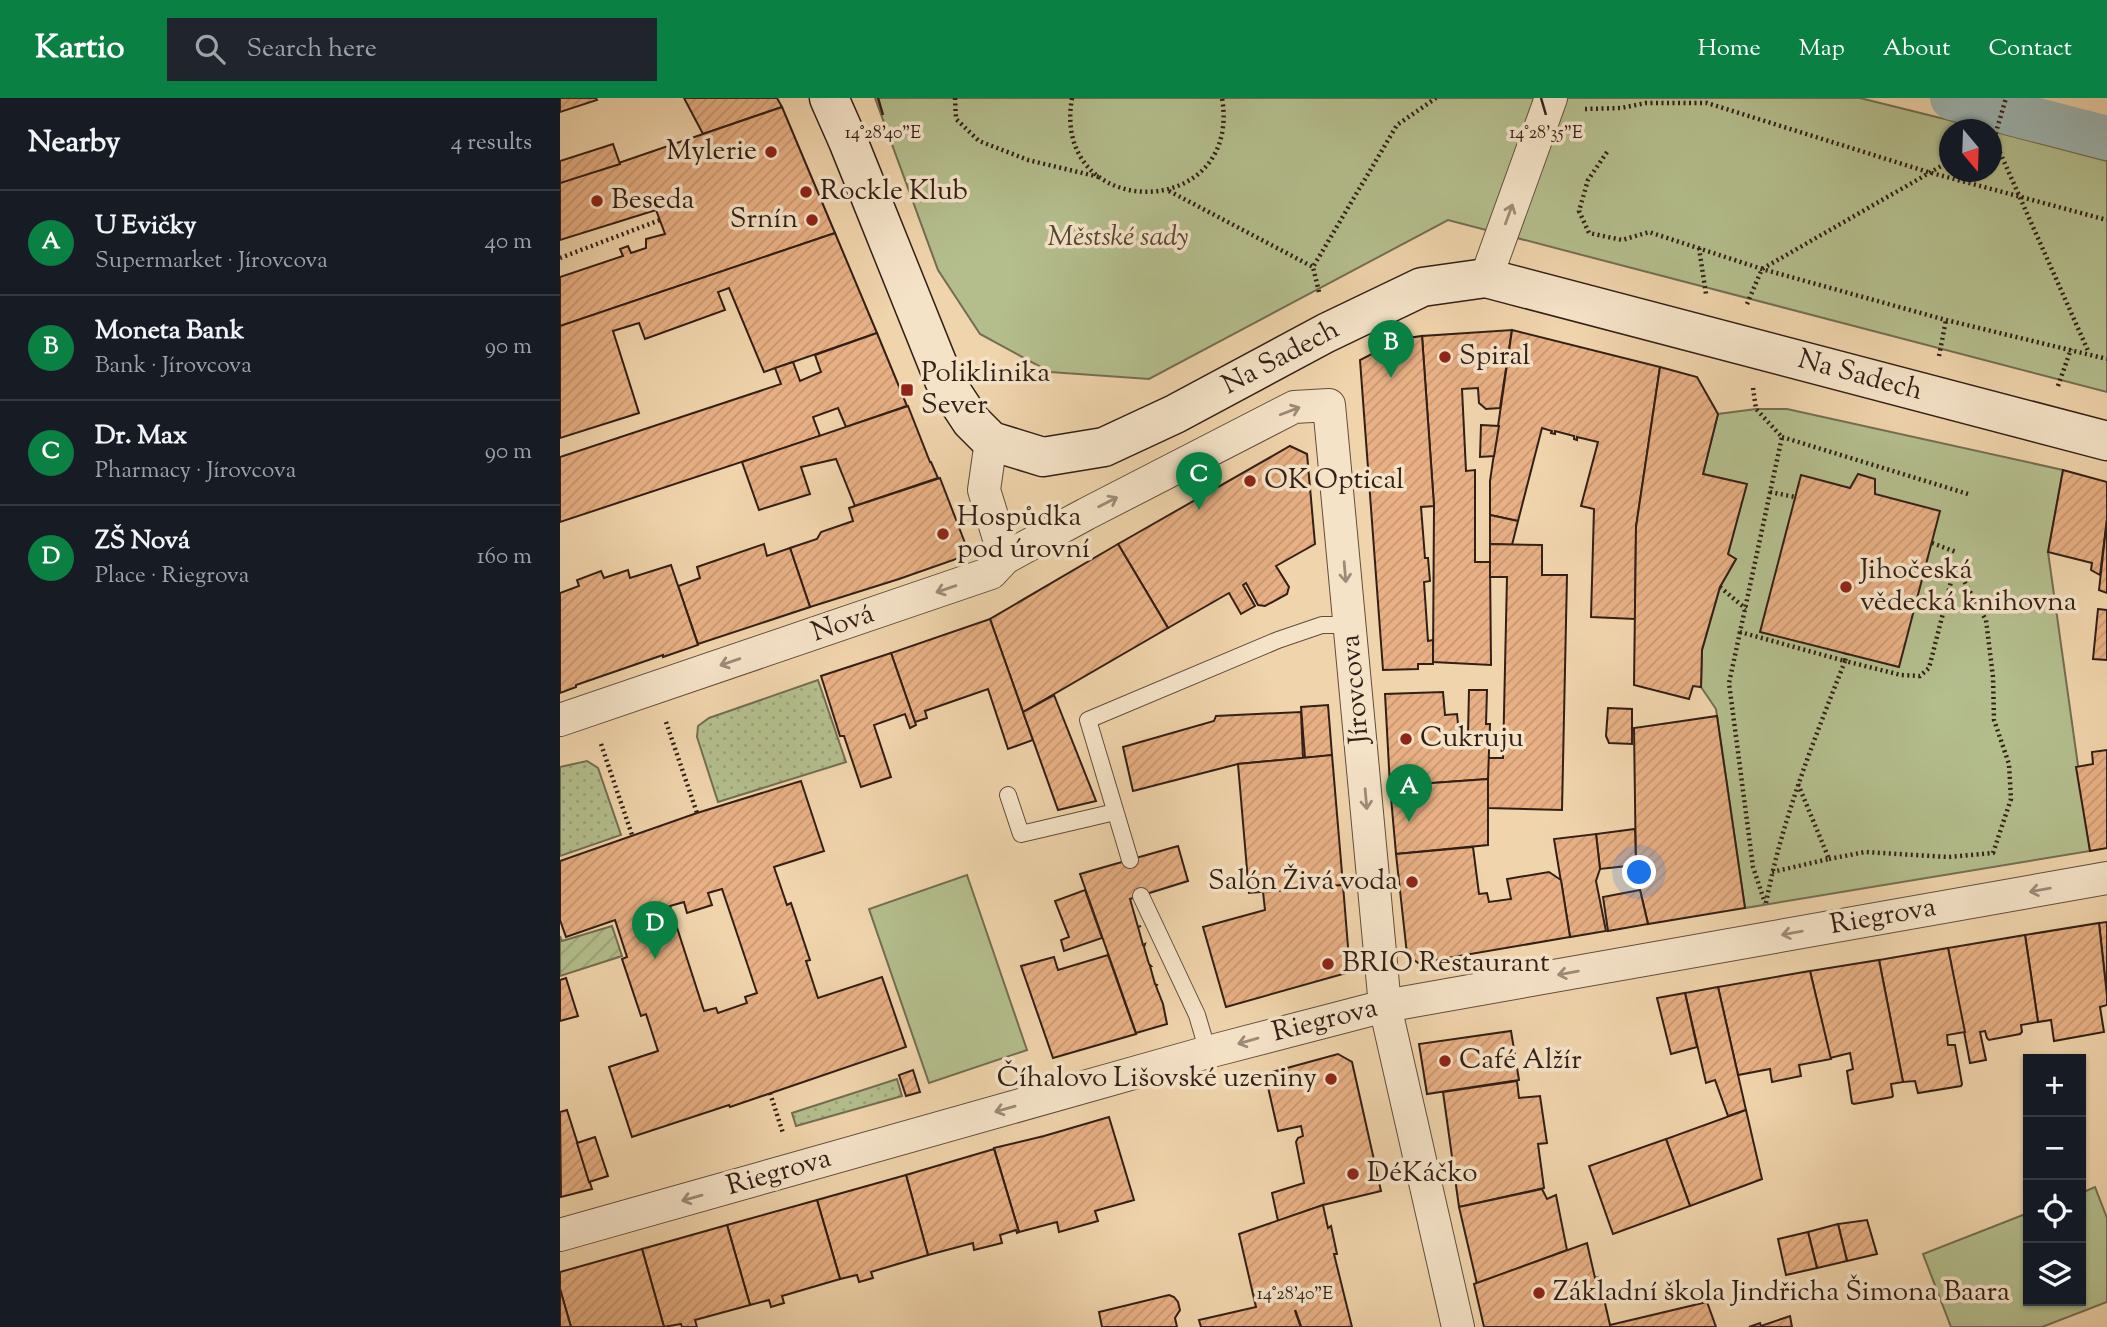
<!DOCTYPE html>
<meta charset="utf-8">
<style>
body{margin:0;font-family:"Sorts Mill Goudy",serif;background:#20242c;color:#f1f3f6}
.controls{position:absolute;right:21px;bottom:21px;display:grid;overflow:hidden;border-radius:0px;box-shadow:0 2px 5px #0004}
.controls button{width:63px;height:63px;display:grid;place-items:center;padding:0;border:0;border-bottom:2px solid #363941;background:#171b24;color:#f1f3f6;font:35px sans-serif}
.compass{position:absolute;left:1379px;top:21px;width:63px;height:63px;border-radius:50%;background:#171b24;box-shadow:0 2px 5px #0004;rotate:161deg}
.you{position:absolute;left:1080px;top:775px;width:24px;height:24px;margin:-18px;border:5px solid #fff;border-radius:50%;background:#1a73e8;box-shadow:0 0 0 10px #1a73e833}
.badge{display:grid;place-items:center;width:46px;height:46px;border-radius:50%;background:#0b8043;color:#fff;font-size:23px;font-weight:700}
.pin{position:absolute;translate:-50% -58px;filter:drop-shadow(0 2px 4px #0008)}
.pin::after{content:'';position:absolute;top:37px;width:24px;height:21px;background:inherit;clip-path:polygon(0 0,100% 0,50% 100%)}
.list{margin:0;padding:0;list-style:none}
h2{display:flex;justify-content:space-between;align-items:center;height:91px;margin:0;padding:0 28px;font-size:30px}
h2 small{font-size:23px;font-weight:400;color:#9ea1a6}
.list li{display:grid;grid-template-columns:46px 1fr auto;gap:21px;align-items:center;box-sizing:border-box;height:105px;padding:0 28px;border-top:2px solid #363941}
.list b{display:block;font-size:26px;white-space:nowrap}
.list p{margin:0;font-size:23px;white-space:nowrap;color:#9ea1a6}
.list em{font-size:23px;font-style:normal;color:#9ea1a6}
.icon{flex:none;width:38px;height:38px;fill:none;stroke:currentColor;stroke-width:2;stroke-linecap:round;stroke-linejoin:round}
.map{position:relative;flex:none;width:1547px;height:1229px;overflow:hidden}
header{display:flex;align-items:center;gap:42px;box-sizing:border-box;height:98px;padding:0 35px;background:#0b8043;color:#fff}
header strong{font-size:33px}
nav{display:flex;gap:38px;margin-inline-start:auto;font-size:24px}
.search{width:490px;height:63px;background:#20242c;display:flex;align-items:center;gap:18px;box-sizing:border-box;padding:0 24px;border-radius:0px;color:#9ea1a6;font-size:26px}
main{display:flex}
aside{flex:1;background:#171b24}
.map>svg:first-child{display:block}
</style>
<header>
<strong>Kartio</strong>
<div class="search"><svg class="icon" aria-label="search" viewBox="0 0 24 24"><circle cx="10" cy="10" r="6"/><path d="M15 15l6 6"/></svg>Search here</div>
<nav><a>Home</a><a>Map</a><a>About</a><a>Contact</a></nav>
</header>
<main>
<aside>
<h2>Nearby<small>4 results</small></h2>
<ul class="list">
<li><span class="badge">A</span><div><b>U Evičky</b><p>Supermarket · Jírovcova</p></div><em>40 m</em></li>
<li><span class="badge">B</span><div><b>Moneta Bank</b><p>Bank · Jírovcova</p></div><em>90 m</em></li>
<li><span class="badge">C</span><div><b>Dr. Max</b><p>Pharmacy · Jírovcova</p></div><em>90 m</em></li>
<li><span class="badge">D</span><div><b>ZŠ Nová</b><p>Place · Riegrova</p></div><em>160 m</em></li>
</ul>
</aside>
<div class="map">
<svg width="1547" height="1229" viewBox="0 0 1547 1229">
<defs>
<pattern id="grass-dots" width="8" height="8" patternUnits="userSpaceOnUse" patternTransform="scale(1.75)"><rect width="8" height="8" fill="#b4be8d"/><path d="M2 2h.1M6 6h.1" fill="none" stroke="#9ba379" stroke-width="1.8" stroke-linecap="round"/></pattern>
<pattern id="garden-furrows" width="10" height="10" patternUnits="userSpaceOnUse" patternTransform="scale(1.75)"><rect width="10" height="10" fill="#b4be8d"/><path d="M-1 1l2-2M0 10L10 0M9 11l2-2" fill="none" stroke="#9ba379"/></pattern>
<pattern id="building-hatch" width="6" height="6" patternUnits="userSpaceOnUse" patternTransform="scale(1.75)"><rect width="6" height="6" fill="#e8b084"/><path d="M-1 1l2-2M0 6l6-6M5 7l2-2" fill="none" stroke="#c79771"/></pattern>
</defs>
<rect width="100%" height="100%" fill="#f0d4ab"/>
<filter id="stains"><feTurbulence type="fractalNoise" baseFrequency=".00286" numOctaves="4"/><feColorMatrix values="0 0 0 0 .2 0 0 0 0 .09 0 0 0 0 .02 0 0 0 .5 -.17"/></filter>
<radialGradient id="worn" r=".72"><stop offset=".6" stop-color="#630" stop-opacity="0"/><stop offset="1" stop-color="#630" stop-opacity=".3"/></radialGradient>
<g fill="url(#grass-dots)" stroke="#736e52" stroke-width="2">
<path d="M258 582 286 664 158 704 137 639 138 628 149 620Z"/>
<path d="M27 663 38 670 61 737 0 758V669Z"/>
<path d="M337 981 342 998 236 1028 232 1015Z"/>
</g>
<g fill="#b4be8d" stroke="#736e52" stroke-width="2">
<path d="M315 0H1300L1425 31 1390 32V74H1432V33L1547 63V294L888 122 589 281 490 274 420 236 378 172Z"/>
<path d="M1196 311H1227L1503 372 1488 454 1530 753 1185 810 1156 611 1141 589 1142 552 1160 489 1176 461 1168 456 1186 386 1143 376 1158 316Z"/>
<path d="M407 777 467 952 369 985 309 811Z"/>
<path d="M1535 1089 1547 1120V1204L1482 1229H1391L1363 1156 1468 1115V1203H1521V1095Z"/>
</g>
<path fill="url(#garden-furrows)" stroke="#736e52" stroke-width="2" d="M52 828 62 858 0 878V838L2 843Z"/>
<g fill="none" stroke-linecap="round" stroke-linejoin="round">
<path stroke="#9db6b3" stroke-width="44" d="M1392 0 1547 40"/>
</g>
<g fill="url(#building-hatch)" stroke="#321f17" stroke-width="2" fill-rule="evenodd">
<path d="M0 0H36L37 2 0 14Z"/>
<path d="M124 0H217L222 9 143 36Z"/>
<path d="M222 9 275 135 0 228V179L63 158 60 151 68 148 71 155 86 150V141L105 136 96 112 0 142V85Z"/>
<path d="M53 46 60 66 0 85V63Z"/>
<path d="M275 135 317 235 204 274 169 190 158 194 165 212 85 241 79 225 53 233 79 315 0 340V228Z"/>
<path d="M952 232 940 310 926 311 919 305 918 290 902 291 906 373 915 372V464H930L931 567 873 564 874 408 862 238Z"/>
<path d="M952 232 1100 269 1076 429 1075 521 1031 519 1034 411 1021 408 1038 344 1017 339V342L1014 341V338L995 333V336L991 335 992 333 982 330 958 423 930 417V383Z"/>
<path d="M317 235 347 308 286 329 278 310 253 319 260 338 0 424V359L221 286 215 270 233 264 240 283 261 274 255 257Z"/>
<path d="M862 238 874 408 861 409 865 460H868L870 483 864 484 868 543 873 542V566H858V571L823 572 800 262 841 241Z"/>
<path d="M1100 269 1137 279 1158 316 1143 376 1187 386 1168 456 1176 461 1160 489 1142 552 1141 589 1133 588 1129 601 1074 587 1076 429Z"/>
<path d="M348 308 370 364H371L378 380 295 408 276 361 241 369 250 396 199 412 182 364Z"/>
<path d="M921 327 939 328 934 358 920 359Z"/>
<path d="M730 348 747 356 755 446 716 468 729 489 727 496 705 508 698 507 686 485 683 487 695 508 681 516 669 495 608 530 558 446Z"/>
<path d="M1503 372 1547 384V421L1540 477 1531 472 1532 465 1488 454Z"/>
<path d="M1298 376 1315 381V396L1380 413 1339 569 1200 534 1241 377 1290 390Z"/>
<path d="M380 380 405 445 399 460 339 481 250 509 230 450 257 441 261 434 293 423 289 410Z"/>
<path d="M930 417 958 423 952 447 930 446Z"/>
<path d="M1547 421V495L1539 492Z"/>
<path d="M204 446 207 458 230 450 250 509 138 546 118 488 140 480 137 469Z"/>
<path d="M558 446 608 530 463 614 430 521Z"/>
<path d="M930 446 982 447V477H1007L1002 712 928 710V660H943L947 479H930Z"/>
<path d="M111 467 138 547 103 559V557L16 587V589L0 595V495L19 488 17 482 41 473 44 480 68 472 70 480Z"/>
<path d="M1538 511 1547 512V562L1533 561Z"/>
<path d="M430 521 473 642 448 651 428 591 365 613 367 620 355 624 331 555Z"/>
<path d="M331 555 356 627 350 630 345 616 314 627 331 679 301 689 284 638H280L261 578Z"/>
<path d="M909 592H927L926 626H930L928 681 830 688 825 596 883 594 885 617 897 616 899 636H893V647L920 646V637H908Z"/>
<path d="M494 597 536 703 498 712 463 614Z"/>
<path d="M768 607 772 657 745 660 741 609Z"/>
<path d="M1048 610 1072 611V646L1049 645 1046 638Z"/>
<path d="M741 614 743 660 678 666 573 693 563 649 654 623 656 618Z"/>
<path d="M1157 618 1185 810 1088 826 1076 775 1074 630Z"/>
<path d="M1547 652V750L1530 753 1516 669 1533 666 1532 654Z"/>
<path d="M772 657 783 787 689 795 678 666Z"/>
<path d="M928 681V747L836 756 830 688Z"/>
<path d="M241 683 264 753 214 769 227 807 231 805 250 862 246 863 258 900 322 879 346 949 170 1009 169 1007 72 1039 49 969 98 953 86 916 81 918 62 861 67 859 55 822 6 839 0 822V763L137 715ZM162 791 197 895 185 899 187 905 158 915 156 910 144 913 110 808 124 804 127 815 152 807 148 795Z"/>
<path d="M1075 731 1076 767 1040 771 1036 736Z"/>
<path d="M1036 736 1040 771 1036 783 1046 833 1010 839 994 741Z"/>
<path d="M618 748 628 783 570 801 578 829 581 828 578 829 583 847 585 846 584 849 589 866 591 868H590L595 886 597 887 596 888 603 906 607 926 576 935 520 776Z"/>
<path d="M913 749 919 796 927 795 929 804 951 801 947 781 989 774 1001 782 1010 839 858 865 847 856 836 756Z"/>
<path d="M783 787 790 874 666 909 643 829 705 812 703 794Z"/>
<path d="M525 792 542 840 504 853 501 842 509 839 495 803Z"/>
<path d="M1080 792 1088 826 1048 833 1043 799Z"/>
<path d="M1547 824V898L1539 825Z"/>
<path d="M1539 825 1547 898V907L1540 909 1544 934 1494 943 1491 922 1478 924 1465 837Z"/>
<path d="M1465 837 1478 924 1461 927 1462 934 1460 936 1429 942 1427 940 1425 933 1420 934 1426 962 1410 965 1388 850Z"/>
<path d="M1388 850 1405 934 1387 937 1388 947H1395L1402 986 1401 988 1358 995 1355 983 1343 984 1319 862Z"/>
<path d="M548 857 576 936 493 960 461 868 494 859 498 872Z"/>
<path d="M1319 862 1343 984 1331 986 1333 998 1332 999 1294 1006 1292 1005 1287 973 1293 971 1290 955 1270 960 1250 873Z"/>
<path d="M1250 873 1271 961 1239 967 1241 978 1212 984 1210 971 1178 977 1158 889Z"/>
<path d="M6 880 18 918 0 923V882Z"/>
<path d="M1158 889 1186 1012 1168 1018 1155 982 1146 985 1125 895Z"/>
<path d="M1125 895 1137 949 1111 956 1097 900Z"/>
<path d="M951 933 959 982 867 996 859 946Z"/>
<path d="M778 956 792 964 821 1093 763 1107 718 1123 712 1095 744 1085 736 1044 738 1040 743 1038 741 1028 718 1033 705 976Z"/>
<path d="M353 972 360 994 346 998 339 977Z"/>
<path d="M957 983 959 1000 980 998 987 1045 978 1046 984 1090 899 1109 883 994Z"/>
<path d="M7 1012 32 1091 1 1099 0 1014Z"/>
<path d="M1186 1012 1202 1081 1130 1108 1106 1041Z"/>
<path d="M549 1019 574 1102 535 1113 538 1123 499 1134 497 1124 459 1134 434 1050 484 1038Z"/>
<path d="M35 1039 48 1078 29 1084 17 1045Z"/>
<path d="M1106 1041 1130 1108 1053 1136 1029 1068Z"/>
<path d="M434 1051 459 1134 457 1135 456 1132 440 1137 442 1145 414 1152 413 1145 368 1157 346 1077Z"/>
<path d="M346 1077 368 1157 311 1174 313 1180 299 1184 297 1177 280 1181 257 1102Z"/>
<path d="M982 1091 987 1101 996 1097 1007 1152 917 1186 899 1109Z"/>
<path d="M257 1102 280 1181 222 1198 224 1205 211 1209 209 1202 190 1207 167 1127Z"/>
<path d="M763 1107 768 1130 771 1128 777 1156H774L792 1229H641L639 1222 696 1209 679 1136Z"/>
<path d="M1307 1122 1317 1156 1287 1163 1278 1126Z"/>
<path d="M1278 1126 1287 1163 1257 1170 1248 1134Z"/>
<path d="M167 1127 190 1207 135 1222 137 1229H122L121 1226 104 1229 82 1151Z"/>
<path d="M1248 1134 1257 1170 1226 1177 1218 1141Z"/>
<path d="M1027 1145 1035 1180 1039 1179 1050 1227 1147 1204 1156 1229H924L914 1186Z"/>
<path d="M82 1151 104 1229H11L0 1191V1174Z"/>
<path d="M0 1191 11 1229H0Z"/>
<path d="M609 1197 614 1199 618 1204 620 1212 615 1220 617 1229H542L539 1214Z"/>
<path d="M1230 1218 1232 1229H1189L1200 1225 1201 1228Z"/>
</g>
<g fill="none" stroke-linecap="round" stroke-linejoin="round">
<g stroke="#624c3c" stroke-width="18">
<g id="lane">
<path d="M448 697 461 736 555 714"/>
<path d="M570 762 528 622 718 542 762 527H790"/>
<path d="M581 798 637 917 648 954"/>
</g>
</g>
<g stroke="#624c3c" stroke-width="34">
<g id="street">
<path d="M926 180 991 0"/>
<path d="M431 343 424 392 445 460"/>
<path d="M0 622 431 475 445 460 526 416 734 309 769 307 825 908 898 1229"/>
<path d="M0 1137 648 954 825 908 1547 780"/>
</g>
</g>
<g stroke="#321f17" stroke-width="41">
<path id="secondary" d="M269 0 288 43 384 282 411 323 431 343 483 359 544 349 615 316 766 235 862 189 926 180 1547 343"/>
</g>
<g stroke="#321f17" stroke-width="4.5" stroke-dasharray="2 3.5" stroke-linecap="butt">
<path d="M395 0 396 21 419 43 468 62 539 79"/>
<path d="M512 0C490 125 683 125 662 0"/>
<path d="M1025 11 1061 10 1086 5H1147L1368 74 1547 122"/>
<path d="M1434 41 1446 0"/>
<path d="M1432 42 1434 41 1529 255"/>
<path d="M1047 54 1028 82 1019 113 1029 135 1062 142 1089 134 1202 171 1386 222 1547 261"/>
<path d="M609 93 753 169"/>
<path d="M1139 150 1146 196"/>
<path d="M0 160 100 122"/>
<path d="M759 194 753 169 837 27 876 0"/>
<path d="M1187 206 1202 171 1390 63"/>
<path d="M1379 258 1386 222"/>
<path d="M1498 288 1511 251"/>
<path d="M1193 290 1196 311 1222 339 1180 534 1285 563 1287 555"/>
<path d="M1222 339 1408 396"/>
<path d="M1210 394 1235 399"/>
<path d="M1372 445 1396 454"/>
<path d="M1160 489 1186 511"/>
<path d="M1180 534 1169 585 1193 769 1205 805"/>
<path d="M106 624 137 715"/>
<path d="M41 646 72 737"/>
<path d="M1269 761 1305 754 1388 759 1433 755 1451 701 1449 666 1434 622 1433 579 1426 522 1395 467"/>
<path d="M1212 774 1269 761 1238 686"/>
<path d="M1206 805C1222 721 1254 642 1285 563L1341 577 1360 578 1369 570 1395 468"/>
<path d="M210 995 223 1035"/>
</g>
<use href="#lane" stroke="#f5e3c8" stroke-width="16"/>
<use href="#street" stroke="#f5e3c8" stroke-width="32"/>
<use href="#secondary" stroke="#f5e3c8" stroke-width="38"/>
</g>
<defs><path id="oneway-shaft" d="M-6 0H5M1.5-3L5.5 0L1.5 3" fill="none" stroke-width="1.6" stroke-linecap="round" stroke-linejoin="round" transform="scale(1.75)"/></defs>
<g stroke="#9d8b78">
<use href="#oneway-shaft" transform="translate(949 116) rotate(-70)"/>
<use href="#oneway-shaft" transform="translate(730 313) rotate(-21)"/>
<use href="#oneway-shaft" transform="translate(548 404) rotate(-27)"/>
<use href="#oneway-shaft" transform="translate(785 474) rotate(85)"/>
<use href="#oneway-shaft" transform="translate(386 491) rotate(161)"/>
<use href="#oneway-shaft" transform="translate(170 564) rotate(161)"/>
<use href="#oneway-shaft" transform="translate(806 701) rotate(85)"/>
<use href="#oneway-shaft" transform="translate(1480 792) rotate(170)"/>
<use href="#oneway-shaft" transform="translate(1232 835) rotate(170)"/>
<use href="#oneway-shaft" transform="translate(1008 875) rotate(170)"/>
<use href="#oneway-shaft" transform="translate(688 943) rotate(164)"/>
<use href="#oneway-shaft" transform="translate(445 1011) rotate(164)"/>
<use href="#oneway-shaft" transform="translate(132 1100) rotate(164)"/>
</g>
<path fill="none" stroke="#321f17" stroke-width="2.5" d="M318 0 323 17M981 0 986 17M735 1212 741 1229"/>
<g fill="#8f2418" stroke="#f5e3c8" stroke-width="2.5">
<circle cx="211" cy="54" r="7"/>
<circle cx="246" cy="94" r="7"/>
<circle cx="37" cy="103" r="7"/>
<circle cx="252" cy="122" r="7"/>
<circle cx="885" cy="259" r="7"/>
<rect x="340" y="285" width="14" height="14" rx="3.5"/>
<circle cx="690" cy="383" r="7"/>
<circle cx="383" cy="436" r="7"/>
<circle cx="1286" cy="489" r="7"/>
<circle cx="846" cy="641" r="7"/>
<circle cx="852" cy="784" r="7"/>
<circle cx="768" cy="866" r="7"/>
<circle cx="885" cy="963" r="7"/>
<circle cx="771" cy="981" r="7"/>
<circle cx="793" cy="1076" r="7"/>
<circle cx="979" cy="1195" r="7"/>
</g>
<g text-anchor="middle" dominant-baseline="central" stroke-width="7" stroke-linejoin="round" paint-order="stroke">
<g font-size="28" fill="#321f17" stroke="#f5e3c8" text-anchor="start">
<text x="197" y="54" text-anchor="end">Mylerie</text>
<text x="260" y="94">Rockle Klub</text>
<text x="51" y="103">Beseda</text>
<text x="238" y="122" text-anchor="end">Srnín</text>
<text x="899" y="259">Spiral</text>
<text x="361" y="276">Poliklinika<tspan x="361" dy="32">Sever</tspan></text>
<text x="704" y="383">OK Optical</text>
<text x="397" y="420">Hospůdka<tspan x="397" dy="32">pod úrovní</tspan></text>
<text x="1300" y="473">Jihočeská<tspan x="1300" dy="32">vědecká knihovna</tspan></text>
<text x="860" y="641">Cukruju</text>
<text x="838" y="784" text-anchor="end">Salón Živá voda</text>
<text x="782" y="866">BRIO Restaurant</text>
<text x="899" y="963">Café Alžír</text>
<text x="757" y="981" text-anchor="end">Číhalovo Lišovské uzeniny</text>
<text x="807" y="1076">DéKáčko</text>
<text x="993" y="1195">Základní škola Jindřicha Šimona Baara</text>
</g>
<g font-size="28" font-style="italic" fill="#524734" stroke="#f5e3c8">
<text x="558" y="140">Městské sady</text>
</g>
<g font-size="28" fill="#321f17" stroke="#f5e3c8">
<text transform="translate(721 260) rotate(-28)">Na Sadech</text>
<text transform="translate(1300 278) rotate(15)">Na Sadech</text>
<text transform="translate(283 526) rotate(-19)">Nová</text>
<text transform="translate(796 591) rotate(-95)">Jírovcova</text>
<text transform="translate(1323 819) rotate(-10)">Riegrova</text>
<text transform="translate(765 923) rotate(-14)">Riegrova</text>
<text transform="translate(219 1075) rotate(-16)">Riegrova</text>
</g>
</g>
<g font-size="18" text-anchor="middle" fill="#321f17" stroke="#f5e3c8" stroke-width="7" stroke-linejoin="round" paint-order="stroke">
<text x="323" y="40">14°28'40"E</text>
<text x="986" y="40">14°28'35"E</text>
<text x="735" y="1201">14°28'40"E</text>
</g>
<rect width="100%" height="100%" filter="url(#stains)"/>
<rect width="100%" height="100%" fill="url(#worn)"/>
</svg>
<div class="controls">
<button>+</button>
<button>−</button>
<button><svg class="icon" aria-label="locate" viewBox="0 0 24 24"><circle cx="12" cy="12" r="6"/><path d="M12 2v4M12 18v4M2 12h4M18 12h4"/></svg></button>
<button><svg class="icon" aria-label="layers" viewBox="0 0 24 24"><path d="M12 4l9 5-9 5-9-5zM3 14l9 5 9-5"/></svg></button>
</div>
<svg class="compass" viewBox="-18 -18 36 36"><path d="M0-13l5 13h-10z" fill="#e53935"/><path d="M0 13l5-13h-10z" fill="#9ea1a6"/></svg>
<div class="you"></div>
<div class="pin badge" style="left:849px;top:724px">A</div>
<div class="pin badge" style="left:831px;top:280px">B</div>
<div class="pin badge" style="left:639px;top:412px">C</div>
<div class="pin badge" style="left:95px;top:861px">D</div>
</div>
</main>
